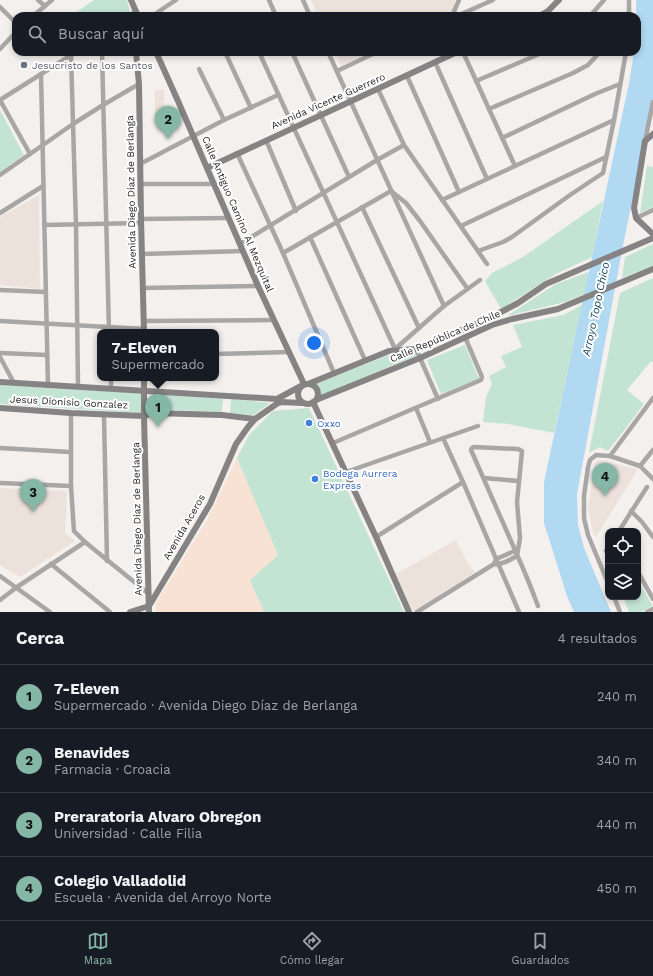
<!DOCTYPE html>
<html lang="es">
<meta charset="utf-8">
<style>
body{margin:0;font-family:"Work Sans",sans-serif;background:#20242c;color:#f1f3f6}
.controls{position:absolute;right:12px;bottom:12px;display:grid;overflow:hidden;border-radius:8px;box-shadow:0 2px 6px #0003}
.controls button{width:36px;height:36px;display:grid;place-items:center;padding:0;border:0;border-bottom:1px solid #363941;background:#171b24;color:#f1f3f6;font:20px sans-serif}
.you{position:absolute;left:314px;top:343px;width:14px;height:14px;margin:-10px;border:3px solid #fff;border-radius:50%;background:#1a73e8;box-shadow:0 0 0 6px #1a73e833}
.badge{display:grid;place-items:center;width:26px;height:26px;border-radius:50%;background:#85b7a6;color:#111;font-size:13px;font-weight:700}
.pin{position:absolute;translate:-50% -33px;filter:drop-shadow(0 1px 2px #0008)}
.pin::after{content:'';position:absolute;top:21px;width:14px;height:12px;background:inherit;clip-path:polygon(0 0,100% 0,50% 100%)}
.popup{position:absolute;left:97px;top:329px;width:122px;height:52px;box-sizing:border-box;display:grid;place-content:center;border-radius:8px;background:#171b24;filter:drop-shadow(0 1px 3px #0005);font-size:13px;white-space:nowrap;color:#9ea1a6}
.popup b{font-size:15px;color:#f1f3f6}
.popup::after{content:'';position:absolute;left:50%;top:100%;margin-left:-8px;border:8px solid transparent;border-top-color:#171b24}
.list{margin:0;padding:0;list-style:none}
h2{display:flex;justify-content:space-between;align-items:center;height:52px;margin:0;padding:0 16px;font-size:17px}
h2 small{font-size:13px;font-weight:400;color:#9ea1a6}
.list li{display:grid;grid-template-columns:26px 1fr auto;gap:12px;align-items:center;box-sizing:border-box;height:64px;padding:0 16px;border-top:1px solid #363941}
.list b{display:block;font-size:15px;white-space:nowrap}
.list p{margin:0;font-size:13px;white-space:nowrap;color:#9ea1a6}
.list em{font-size:13px;font-style:normal;color:#9ea1a6}
.icon{flex:none;width:22px;height:22px;fill:none;stroke:currentColor;stroke-width:2;stroke-linecap:round;stroke-linejoin:round}
.map{position:relative;flex:none;width:653px;height:612px;overflow:hidden}
.search{position:absolute;background:#171b24;box-shadow:0 2px 6px #0003;left:12px;right:12px;top:12px;height:44px;display:flex;align-items:center;gap:10px;box-sizing:border-box;padding:0 14px;border-radius:12px;color:#9ea1a6;font-size:15px}
.sheet{height:308px;background:#171b24}
nav{display:flex;justify-content:space-around;align-items:center;box-sizing:border-box;height:56px;border-top:1px solid #363941;background:#171b24;font-size:11px;color:#9ea1a6}
nav a{display:grid;justify-items:center;gap:2px}
nav .on{color:#85b7a6}
.map>svg:first-child{display:block}
</style>
<div class="map">
<svg width="653" height="612" viewBox="0 0 653 612">
<rect width="100%" height="100%" fill="#f3f0ed"/>
<g fill="#ece2db">
<path d="M311 0H455L452 14 448 16H318Z"/>
<path d="M335 52H371L341 66Z"/>
<path d="M164 90V122L155 121V91Z"/>
<path d="M39 195 40 289 0 285V217Z"/>
<path d="M597 460 638 469 596 537 593 533 588 508 595 463Z"/>
<path d="M0 488 67 491 65 533 75 541 20 577 0 565Z"/>
<path d="M456 540 468 564 475 572 413 612 396 574Z"/>
</g>
<path fill="#f7e2d3" d="M237 458 278 555 250 580 264 612H156V603L207 520Z"/>
<g fill="#c3e3d3">
<path d="M94 0H127L130 12 124 16H71Z"/>
<path d="M0 110 24 155 0 172Z"/>
<path d="M647 166 653 167V207L640 213Z"/>
<path d="M603 201 592 257 556 274 501 309 485 281 492 273 523 257Z"/>
<path d="M653 244V266L622 278 625 257Z"/>
<path d="M589 272 587 293 565 302 507 316 556 284Z"/>
<path d="M653 278V363L651 361 627 390 644 404 608 451 600 447 589 453 620 293Z"/>
<path d="M582 305 554 433 508 424 483 422 486 397 492 384 489 376 506 367 501 356 522 347 513 325 563 315Z"/>
<path d="M465 345 479 379 441 394 427 360Z"/>
<path d="M399 351 415 352 416 356 321 395 316 384Z"/>
<path d="M0 385 141 393V413L0 404Z"/>
<path d="M151 394 223 399 222 412 152 409Z"/>
<path d="M231 399 270 403 254 415 230 413Z"/>
<path d="M309 408 404 612H264L250 580 278 555 237 458 249 435 273 411Z"/>
<path d="M638 581 653 606 641 612H629L623 597H638Z"/>
</g>
<path fill="#b1d9f2" d="M636 0H653V102L623 245 577 494 578 525 584 548 611 612H574L567 596 544 523V482L592 257 629 83 634 52H637Z"/>
<g fill="none" stroke-linecap="round" stroke-linejoin="round">
<g stroke="#a8a7a6" stroke-width="4.5">
<path d="M38 0 45 6"/>
<path d="M269 0 276 16"/>
<path d="M303 0 310 16"/>
<path d="M0 7 16 23"/>
<path d="M33 16 52 0"/>
<path d="M129 16 136 11"/>
<path d="M152 16 176 0"/>
<path d="M452 16 459 0"/>
<path d="M457 16 493 0"/>
<path d="M590 16 604 0"/>
<path d="M629 16V0"/>
<path d="M0 49 16 32"/>
<path d="M102 52 109 332"/>
<path d="M225 52 251 108"/>
<path d="M259 52 395 349 444 306 480 280"/>
<path d="M292 52 349 177"/>
<path d="M328 52 444 306"/>
<path d="M463 52 515 166"/>
<path d="M71 55 76 225 78 387"/>
<path d="M435 62 487 179"/>
<path d="M199 69 224 120"/>
<path d="M337 71 377 52"/>
<path d="M41 74 48 386"/>
<path d="M407 76 459 192"/>
<path d="M476 81 544 52"/>
<path d="M378 89 404 145 487 264"/>
<path d="M0 100 76 52"/>
<path d="M0 100 30 154"/>
<path d="M489 109 573 73 588 65 600 52"/>
<path d="M502 138 595 94 620 84"/>
<path d="M266 140 296 211"/>
<path d="M645 141 653 102"/>
<path d="M237 153 283 253 334 373"/>
<path d="M140 164 224 120 278 95"/>
<path d="M0 175 73 124 103 105 139 84"/>
<path d="M140 184H214"/>
<path d="M442 200 614 120"/>
<path d="M362 207 419 328"/>
<path d="M0 213 43 186"/>
<path d="M636 218 653 210"/>
<path d="M141 219 229 218"/>
<path d="M44 225 141 223"/>
<path d="M461 226 606 157"/>
<path d="M310 237 365 360"/>
<path d="M240 244 377 160 404 145"/>
<path d="M478 251 503 242 512 237 570 195 603 173 614 120 626 52"/>
<path d="M283 253 391 191 406 203 420 221 467 288"/>
<path d="M142 254 243 251"/>
<path d="M143 288 258 286"/>
<path d="M0 290 46 292"/>
<path d="M0 321 144 329"/>
<path d="M144 321 273 320"/>
<path d="M416 349 438 399"/>
<path d="M0 353 47 355"/>
<path d="M216 354 289 352"/>
<path d="M0 357 14 383"/>
<path d="M111 378V389"/>
<path d="M416 408 430 442"/>
<path d="M71 413V486L74 531 85 542 149 594"/>
<path d="M104 415 107 561"/>
<path d="M443 438 463 482 519 612"/>
<path d="M333 443 481 380 482 377 465 337"/>
<path d="M0 448 70 452"/>
<path d="M610 456 653 398"/>
<path d="M640 466 653 450"/>
<path d="M346 472 478 426"/>
<path d="M484 478 518 481"/>
<path d="M0 483 71 486"/>
<path d="M631 511 642 522 653 537"/>
<path d="M619 531 647 487"/>
<path d="M376 537 463 482"/>
<path d="M606 551 608 548"/>
<path d="M51 564 110 612"/>
<path d="M494 564C502 565 510 560 517 556L520 538 517 502 522 451 518 449 474 447 472 448 471 450 515 550C523 568 531 587 538 606"/>
<path d="M638 572 653 599"/>
<path d="M0 576 50 612"/>
<path d="M608 583 588 535 584 518V496L588 467 590 460 596 455 610 456 640 466 653 479"/>
<path d="M614 597 620 612"/>
<path d="M0 600 17 587 85 542"/>
<path d="M417 612 494 564 496 559 517 550"/>
<path d="M647 612 653 609"/>
</g>
<g stroke="#858383" stroke-width="6">
<path d="M131 0 138 16"/>
<path d="M539 16 548 11 559 0"/>
<path d="M136 52 139 84 141 219 144 332"/>
<path d="M156 52 178 101 258 286 304 384"/>
<path d="M653 134 645 141 634 208 636 218 653 234"/>
<path d="M207 168 457 52"/>
<path d="M144 378V416L149 612"/>
<path d="M0 382 277 399 301 386"/>
<circle cx="308" cy="394" r="10"/>
<path d="M308 384 389 351 416 349 488 319 518 303 546 284 653 238"/>
<path d="M316 400 420 358 492 325 512 319 558 309 653 269"/>
<path d="M313 402 376 537 409 612"/>
<path d="M0 408 71 413 144 416 153 413 222 415 255 419"/>
<path d="M130 612 149 606 210 504 236 444 248 427 255 419 278 403 282 402 302 403"/>
</g>
</g>
<circle fill="#6b7280" stroke="#fff" stroke-width="1.5" cx="24" cy="65" r="4"/>
<g fill="#3f7fe0" stroke="#fff" stroke-width="1.5">
<circle cx="309" cy="423" r="4"/>
<circle cx="315" cy="479" r="4"/>
</g>
<g text-anchor="middle" dominant-baseline="central" stroke-width="4" stroke-linejoin="round" paint-order="stroke">
<g font-size="10" fill="#5b616d" stroke="#fff" text-anchor="start">
<text x="32" y="65">Jesucristo de los Santos</text>
</g>
<g font-size="10" fill="#282727" stroke="#fff">
<text transform="translate(328 101) rotate(-24)">Avenida Vicente Guerrero</text>
<text transform="translate(131 192) rotate(-91)">Avenida Diego Díaz de Berlanga</text>
<text transform="translate(238 214) rotate(67)">Calle Antiguo Camino Al Mezquital</text>
<text transform="translate(445 336) rotate(-23)">Calle República de Chile</text>
<text transform="translate(69 402) rotate(3)">Jesus Dionisio Gonzalez</text>
<text transform="translate(137 519) rotate(-91)">Avenida Diego Díaz de Berlanga</text>
<text transform="translate(184 527) rotate(-60)">Avenida Aceros</text>
</g>
<g font-size="10" fill="#366cbe" stroke="#fff" text-anchor="start">
<text x="317" y="423">Oxxo</text>
<text x="323" y="473">Bodega Aurrera<tspan x="323" dy="12">Express</tspan></text>
</g>
<g font-size="11" font-style="italic" fill="#174a63" stroke="#fff">
<text transform="translate(596 309) rotate(-78)">Arroyo Topo Chico</text>
</g>
</g>
</svg>
<div class="controls">
<button><svg class="icon" aria-label="locate" viewBox="0 0 24 24"><circle cx="12" cy="12" r="6"/><path d="M12 2v4M12 18v4M2 12h4M18 12h4"/></svg></button>
<button><svg class="icon" aria-label="layers" viewBox="0 0 24 24"><path d="M12 4l9 5-9 5-9-5zM3 14l9 5 9-5"/></svg></button>
</div>
<div class="you"></div>
<div class="pin badge" style="left:158px;top:427px">1</div>
<div class="popup"><b>7-Eleven</b>Supermercado</div>
<div class="pin badge" style="left:168px;top:139px">2</div>
<div class="pin badge" style="left:33px;top:512px">3</div>
<div class="pin badge" style="left:605px;top:496px">4</div>
<div class="search"><svg class="icon" aria-label="search" viewBox="0 0 24 24"><circle cx="10" cy="10" r="6"/><path d="M15 15l6 6"/></svg>Buscar aquí</div>
</div>
<section class="sheet">
<h2>Cerca<small>4 resultados</small></h2>
<ul class="list">
<li><span class="badge">1</span><div><b>7-Eleven</b><p>Supermercado · Avenida Diego Díaz de Berlanga</p></div><em>240 m</em></li>
<li><span class="badge">2</span><div><b>Benavides</b><p>Farmacia · Croacia</p></div><em>340 m</em></li>
<li><span class="badge">3</span><div><b>Preraratoria Alvaro Obregon</b><p>Universidad · Calle Filia</p></div><em>440 m</em></li>
<li><span class="badge">4</span><div><b>Colegio Valladolid</b><p>Escuela · Avenida del Arroyo Norte</p></div><em>450 m</em></li>
</ul>
</section>
<nav>
<a class="on"><svg class="icon" aria-label="map" viewBox="0 0 24 24"><path d="M3 6l6-2 6 2 6-2v14l-6 2-6-2-6 2zM9 4v14M15 6v14"/></svg>Mapa</a>
<a><svg class="icon" aria-label="directions" viewBox="0 0 24 24"><path d="M12 3l9 9-9 9-9-9zM9 14v-3h6M13 9l2 2-2 2"/></svg>Cómo llegar</a>
<a><svg class="icon" aria-label="saved" viewBox="0 0 24 24"><path d="M7 4h10v16l-5-4-5 4z"/></svg>Guardados</a>
</nav>
